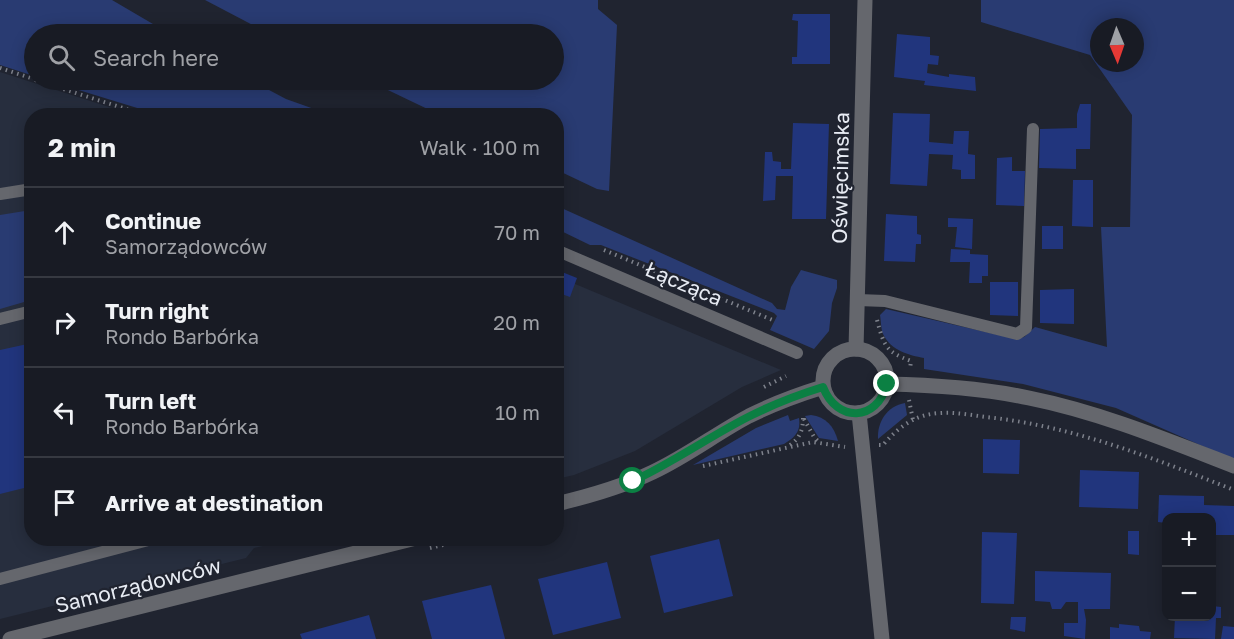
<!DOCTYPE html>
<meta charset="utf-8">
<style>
body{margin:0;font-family:"Golos Text",sans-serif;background:#21242c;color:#f1f3f6}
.controls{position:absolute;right:18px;bottom:18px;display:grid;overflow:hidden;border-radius:12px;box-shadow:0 3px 15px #0003}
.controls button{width:54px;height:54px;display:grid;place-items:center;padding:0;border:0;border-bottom:2px solid #363941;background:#181b24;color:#f1f3f6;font:30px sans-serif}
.compass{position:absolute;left:1090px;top:18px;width:54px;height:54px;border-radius:50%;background:#181b24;box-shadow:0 3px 15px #0003;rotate:178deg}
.stop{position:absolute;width:18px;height:18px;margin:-14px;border:4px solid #0b8043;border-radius:50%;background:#fff}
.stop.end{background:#0b8043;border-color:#fff;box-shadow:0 2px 6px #0008}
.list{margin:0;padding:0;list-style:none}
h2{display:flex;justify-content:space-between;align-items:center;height:78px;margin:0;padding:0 24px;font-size:26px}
h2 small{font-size:20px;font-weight:400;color:#9fa1a6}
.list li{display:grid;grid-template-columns:39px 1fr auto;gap:18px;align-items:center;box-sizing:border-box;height:90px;padding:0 24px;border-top:2px solid #363941}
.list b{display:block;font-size:22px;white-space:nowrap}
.list p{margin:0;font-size:20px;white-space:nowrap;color:#9fa1a6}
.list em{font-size:20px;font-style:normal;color:#9fa1a6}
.icon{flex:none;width:33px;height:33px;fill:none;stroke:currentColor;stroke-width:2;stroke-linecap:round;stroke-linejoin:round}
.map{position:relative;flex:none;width:1234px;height:639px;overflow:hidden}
.search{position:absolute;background:#181b24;box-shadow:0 3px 15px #0003;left:24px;top:24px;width:540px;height:66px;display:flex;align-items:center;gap:15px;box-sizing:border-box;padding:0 21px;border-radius:33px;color:#9fa1a6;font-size:22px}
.panel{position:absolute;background:#181b24;box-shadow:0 3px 15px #0003;left:24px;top:108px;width:540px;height:438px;border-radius:24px}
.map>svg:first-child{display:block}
</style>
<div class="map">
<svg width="1234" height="639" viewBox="0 0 1234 639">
<rect width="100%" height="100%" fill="#202430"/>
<g fill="#272e3e">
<path d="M0 72 134 115 32 116V538L295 539 254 548 246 558 0 619Z"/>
<path d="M556 276 781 370 742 387 635 451 574 475 557 479Z"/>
</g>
<g fill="#293b72" fill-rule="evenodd">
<path d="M0 0H112L170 34H34V76L0 65Z"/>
<path d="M205 0H598V9L617 25 609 191 597 189 557 170 556 116 440 115 367 80H554V34H270Z"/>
<path d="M981 0H1234V460L1116 408 1023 384 924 369V358C909 355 891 351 883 334 881 329 881 321 880 315L886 309 1016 339 1024 337 1035 327 1107 347 1101 227H1130L1132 115 1090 55 981 22ZM1099 27H1135V63H1099Z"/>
<path d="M46 80H250L286 99 331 115H160Z"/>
<path d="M557 206 772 303 777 309 785 310 791 287 801 270 837 280V288L832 303 829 331 814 349 770 330 777 316 774 313 601 245H590L557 229Z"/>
<path d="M31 210V300L0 309V215Z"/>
<path d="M905 403 907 415 878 439C877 422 887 406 905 403Z"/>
<path d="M788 415 790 421 799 418C801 432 795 437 784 444L693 465 756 428Z"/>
<path d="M811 415C826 417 834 426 838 441L819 438 805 416Z"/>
</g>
<g fill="#21357d">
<path d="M793 14H830V64H792V57H797L798 21 792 20Z"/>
<path d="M897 34 930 37V55L939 56 938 65 928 64 927 73 949 77V74L975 77 976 91 924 85 925 81 894 77Z"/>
<path d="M1080 104H1091L1090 149H1076V169L1039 168 1040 129 1077 128V114Z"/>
<path d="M893 113 930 114 929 142 953 144 954 131H969L968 152V154L975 155V179H961V170L952 169 953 155 929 154 927 186 890 184Z"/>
<path d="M793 123 829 124 826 219H792L793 176H776L775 200 763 201 765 152H772L773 161 781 162V169H791Z"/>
<path d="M1012 157V171H1025L1024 206 996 205 997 158Z"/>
<path d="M1073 180H1093V227L1072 226Z"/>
<path d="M886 214 917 216V234L921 235V244H916L915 262 884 261Z"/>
<path d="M948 218 973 219 972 249 955 247 957 227H948Z"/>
<rect x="1042" y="226" width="21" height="23"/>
<path d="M951 249 970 250V254L988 255V276H982V283H969L970 262H950Z"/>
<path d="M557 270 577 278 570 297 556 292Z"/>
<path d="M990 282H1018V316L990 315Z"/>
<path d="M1074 289V324L1040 323V290Z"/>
<path d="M32 343V486L0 494V350Z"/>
<path d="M983 439 1020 440 1019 474 983 473Z"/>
<path d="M1080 470 1139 472 1138 509 1079 507Z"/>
<path d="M1159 495 1204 496V505L1234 506V535H1212V518H1166V523L1158 522Z"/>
<path d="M1128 531H1139V555L1128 554Z"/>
<path d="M982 532 1017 533 1014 604 981 603Z"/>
<path d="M719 539 733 596 664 613 650 556Z"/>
<path d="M607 562 621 618 553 635 538 579Z"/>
<path d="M1035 571 1111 573 1110 609H1084L1086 620 1085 639 1064 636V623H1078V602H1066L1061 609H1052L1050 602 1035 601Z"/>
<path d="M491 585 505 639H432L422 601Z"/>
<path d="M1212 606 1221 607V618H1216L1215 639 1174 638 1175 616H1212Z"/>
<path d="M369 615 376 639H302L300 634Z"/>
<path d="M1011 617H1026L1025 632 1010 629Z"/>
<path d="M1119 624 1139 626 1140 631 1151 632 1150 639H1110V627L1119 628Z"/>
<path d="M1223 626 1234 627V639H1221Z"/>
</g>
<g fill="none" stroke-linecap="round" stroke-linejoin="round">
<g stroke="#7e828c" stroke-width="4" stroke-dasharray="1.5 4.5" stroke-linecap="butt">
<path d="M0 68 34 79"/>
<path d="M35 80 148 116"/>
<path d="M604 250 775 321"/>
<path d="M877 320C884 346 886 352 911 361L910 369"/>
<path d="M764 387 786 376"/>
<path d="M909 400 913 420"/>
<path d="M804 419 814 437 819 442"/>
<path d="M790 445C800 438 803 430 803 418"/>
<path d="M879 445H883C898 427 916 414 940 413 955 412 971 415 986 417 1073 426 1153 458 1234 490"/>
<path d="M703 466 813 442 845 447"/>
<path d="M430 548 473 538"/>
</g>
<g stroke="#65676d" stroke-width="12">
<path d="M0 194 32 189"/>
<path d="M556 250 797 353"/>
<path d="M858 300 885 301 1017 334 1026 328 1033 129"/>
<path d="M0 319 32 311"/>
<path d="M0 579 156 538"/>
</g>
<g stroke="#65676d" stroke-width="15">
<path d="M887 384C933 385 983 388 1029 398 1099 412 1167 440 1234 466"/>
<path d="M556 504C590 496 622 487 653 472 687 456 717 433 749 416 773 404 797 395 823 387"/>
<path d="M10 639 416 538"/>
</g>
<g stroke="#65676d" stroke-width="15">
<circle cx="855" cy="381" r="32"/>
<path d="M856 349 865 0"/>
<path d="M859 413 882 639"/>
</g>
</g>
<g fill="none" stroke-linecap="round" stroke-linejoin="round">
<path stroke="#0b8043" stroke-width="8" d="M633 481C674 462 710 436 750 416 774 404 797 395 823 387 837 423 877 422 887 384"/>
</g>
<g text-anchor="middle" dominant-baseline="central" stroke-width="4.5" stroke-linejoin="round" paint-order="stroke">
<g font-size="21" fill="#e7ebf3" stroke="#202430">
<text transform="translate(840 178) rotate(-89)">Oświęcimska</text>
<text transform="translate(684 283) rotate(23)">Łącząca</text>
<text transform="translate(138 585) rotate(-14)">Samorządowców</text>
</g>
</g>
</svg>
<div class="controls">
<button>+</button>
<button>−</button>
</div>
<svg class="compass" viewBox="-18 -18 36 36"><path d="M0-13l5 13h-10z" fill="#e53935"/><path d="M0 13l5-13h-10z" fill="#9fa1a6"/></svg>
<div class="stop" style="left:633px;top:481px"></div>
<div class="stop end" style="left:887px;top:384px"></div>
<div class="search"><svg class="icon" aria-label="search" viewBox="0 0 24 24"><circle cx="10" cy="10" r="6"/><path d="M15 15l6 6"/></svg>Search here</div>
<section class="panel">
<h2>2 min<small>Walk · 100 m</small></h2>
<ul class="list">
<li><svg class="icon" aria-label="ahead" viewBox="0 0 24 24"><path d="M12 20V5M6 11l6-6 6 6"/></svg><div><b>Continue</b><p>Samorządowców</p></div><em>70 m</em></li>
<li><svg class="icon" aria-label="right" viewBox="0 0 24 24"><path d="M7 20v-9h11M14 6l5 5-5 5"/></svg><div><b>Turn right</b><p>Rondo Barbórka</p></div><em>20 m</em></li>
<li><svg class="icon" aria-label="left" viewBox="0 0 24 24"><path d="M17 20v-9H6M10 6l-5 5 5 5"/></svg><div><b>Turn left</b><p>Rondo Barbórka</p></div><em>10 m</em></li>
<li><svg class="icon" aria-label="arrive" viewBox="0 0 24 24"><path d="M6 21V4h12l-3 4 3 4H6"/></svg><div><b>Arrive at destination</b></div></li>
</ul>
</section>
</div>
